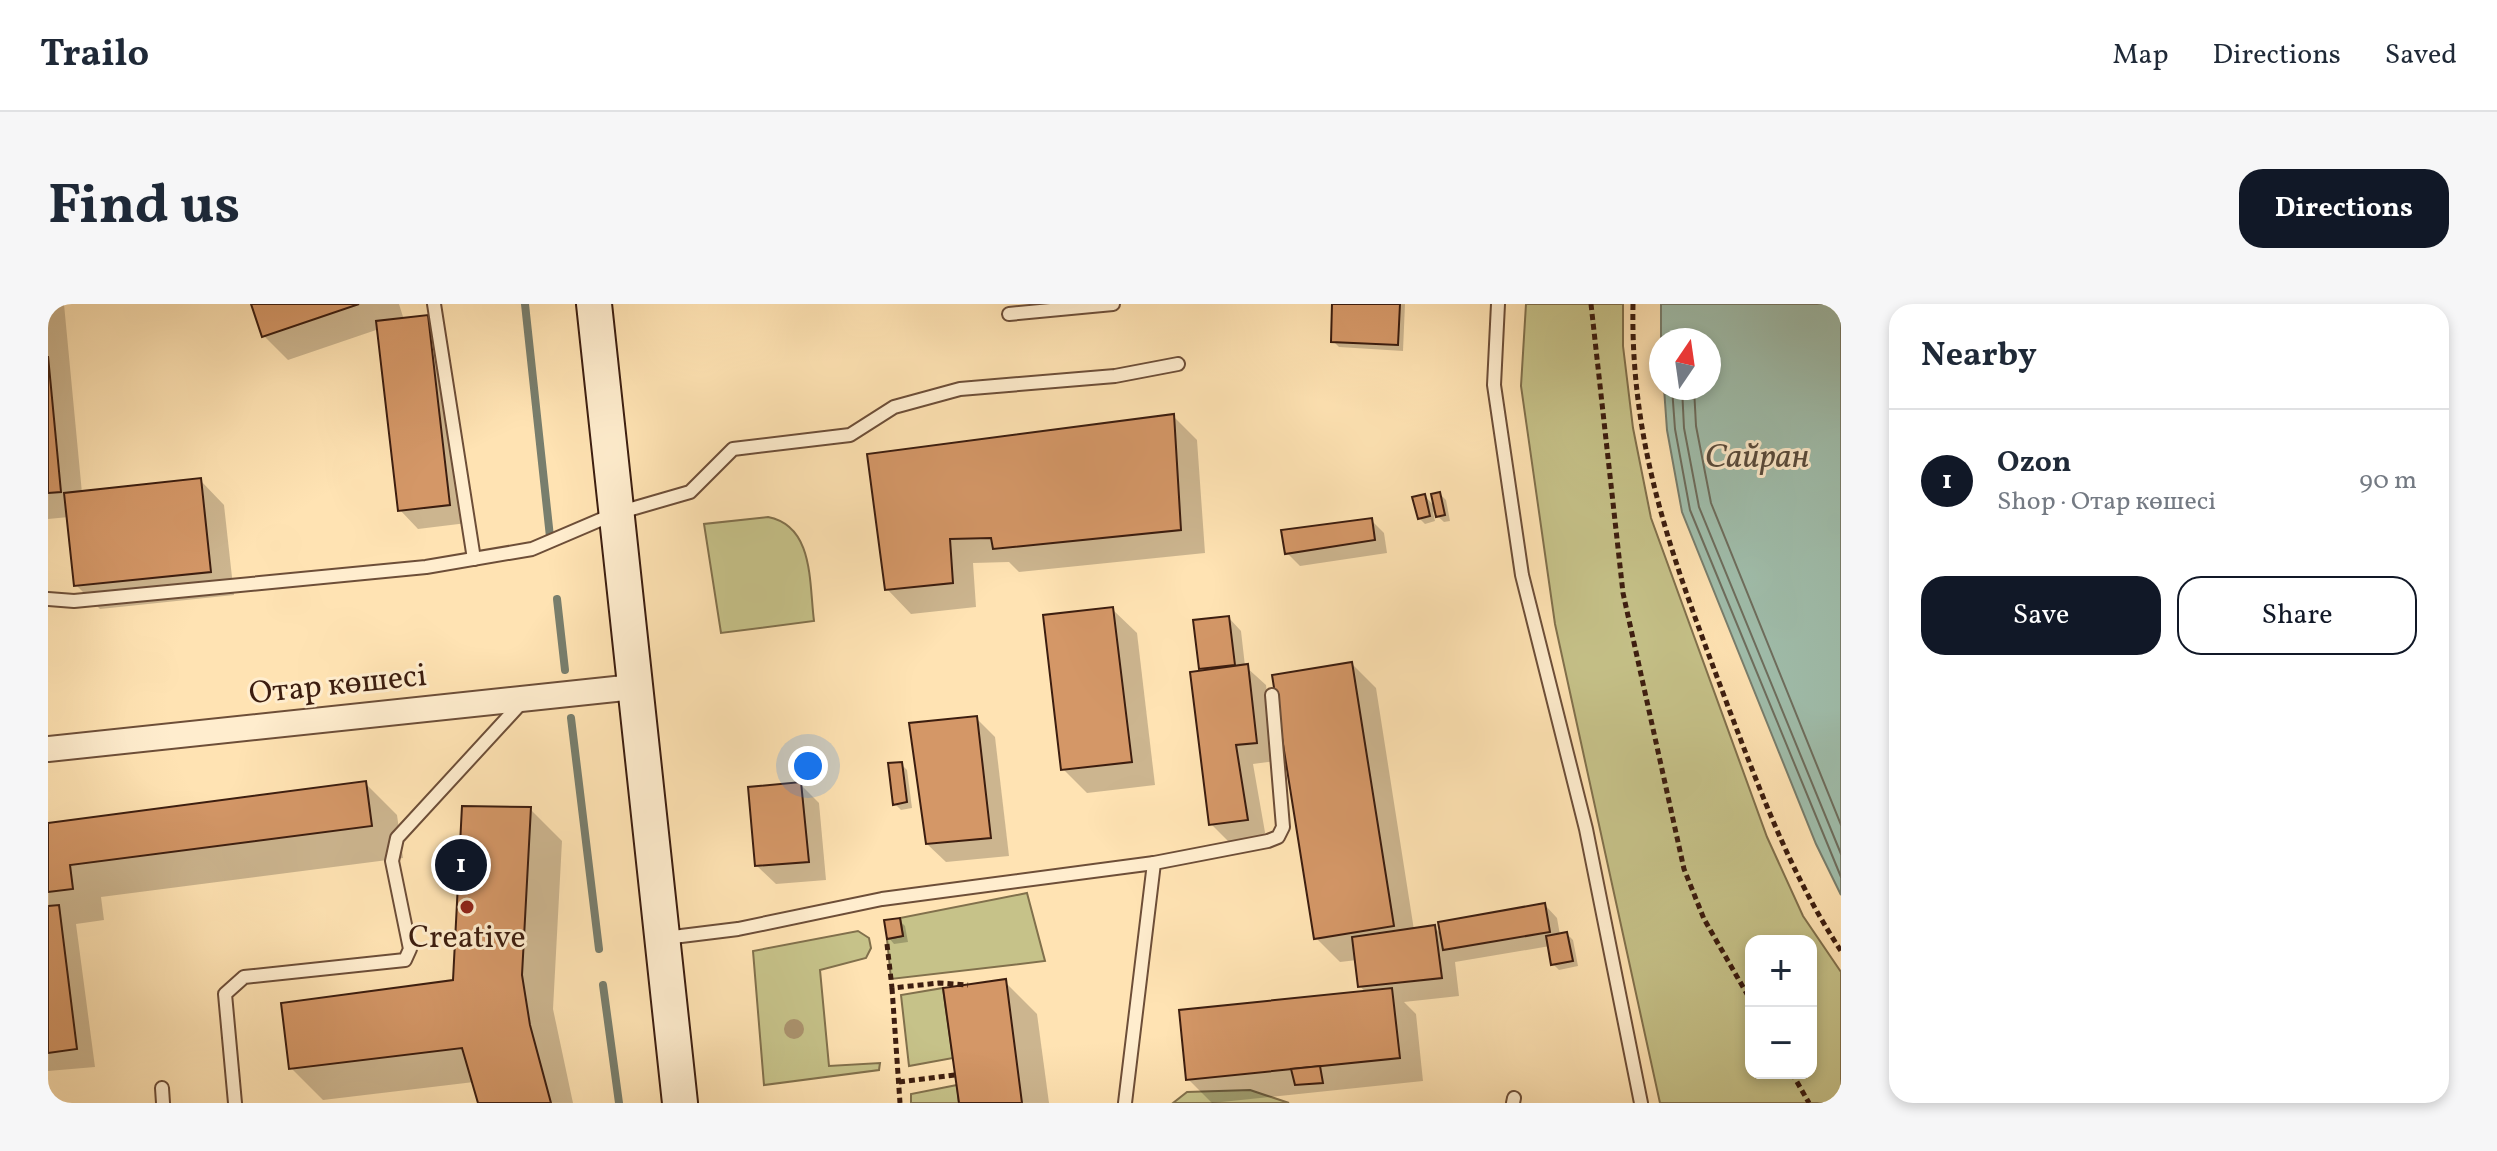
<!DOCTYPE html>
<meta charset="utf-8">
<style>
body{margin:0;font-family:Vollkorn,serif;background:#f6f6f7;color:#1f2937}
.controls{position:absolute;right:24px;bottom:24px;display:grid;overflow:hidden;border-radius:16px;box-shadow:0 4px 12px #0003}
.controls button{width:72px;height:72px;display:grid;place-items:center;padding:0;border:0;border-bottom:2px solid #e0e1e3;background:#fff;color:#1f2937;font:40px sans-serif}
.compass{position:absolute;left:1601px;top:24px;width:72px;height:72px;border-radius:50%;background:#fff;box-shadow:0 4px 12px #0003;rotate:13deg}
.you{position:absolute;left:760px;top:462px;width:28px;height:28px;margin:-20px;border:6px solid #fff;border-radius:50%;background:#1a73e8;box-shadow:0 0 0 12px #1a73e833}
.badge{display:grid;place-items:center;width:52px;height:52px;border-radius:50%;background:#111827;color:#fff;font-size:26px;font-weight:700}
.pin{position:absolute;translate:-50% -50%;border:4px solid #fff;box-shadow:0 2px 8px #0006}
.list{margin:0;padding:0;list-style:none}
h2{display:flex;justify-content:space-between;align-items:center;height:104px;margin:0;padding:0 32px;font-size:34px}
h2 small{font-size:26px;font-weight:400;color:#747a83}
.list li{display:grid;grid-template-columns:52px 1fr auto;gap:24px;align-items:center;box-sizing:border-box;height:144px;padding:0 32px;border-top:2px solid #e0e1e3}
.list b{display:block;font-size:30px;white-space:nowrap}
.list p{margin:0;font-size:26px;white-space:nowrap;color:#747a83}
.list em{font-size:26px;font-style:normal;color:#747a83}
.actions{display:flex;gap:16px;padding:24px 32px}
.actions a{flex:1;padding:18px 0;border:2px solid #111827;border-radius:24px;text-align:center;font-size:28px;color:#111827}
.actions .main{background:#111827;color:#fff}
.map{position:relative;flex:none;width:1793px;height:799px;overflow:hidden;border-radius:24px}
header{display:flex;align-items:center;gap:48px;box-sizing:border-box;height:112px;padding:0 40px;background:#fff;border-bottom:2px solid #e0e1e3}
header strong{font-size:38px}
nav{display:flex;gap:44px;margin-inline-start:auto;font-size:28px}
.intro{display:flex;align-items:center;justify-content:space-between;box-sizing:border-box;height:192px;padding:0 48px}
h1{margin:0;font-size:56px}
.button{padding:20px 36px;border-radius:24px;background:#111827;color:#fff;font-size:28px;font-weight:700}
main{display:flex;gap:48px;padding:0 48px}
aside{flex:1;background:#fff;border-radius:24px;box-shadow:0 4px 12px #0003}
.map>svg:first-child{display:block}
</style>
<header>
<strong>Trailo</strong>
<nav><a>Map</a><a>Directions</a><a>Saved</a></nav>
</header>
<div class="intro"><h1>Find us</h1><a class="button">Directions</a></div>
<main>
<div class="map">
<svg width="1793" height="799" viewBox="0 0 1793 799">
<rect width="100%" height="100%" fill="#ffe3b3"/>
<filter id="stains"><feTurbulence type="fractalNoise" baseFrequency=".0025" numOctaves="4"/><feColorMatrix values="0 0 0 0 .2 0 0 0 0 .09 0 0 0 0 .02 0 0 0 .5 -.17"/></filter>
<radialGradient id="worn" r=".72"><stop offset=".6" stop-color="#630" stop-opacity="0"/><stop offset="1" stop-color="#630" stop-opacity=".3"/></radialGradient>
<g fill="#c6c289" stroke="#81704c" stroke-width="2" fill-rule="evenodd">
<path d="M1478 0H1575V42L1585 124 1603 214 1719 533 1755 612 1793 668V799H1612L1507 320 1473 82ZM1703 637H1763V769H1703Z"/>
<path d="M720 213C766 222 761 278 766 317L673 329 656 220Z"/>
<path d="M979 589 997 657 843 675 839 635 855 632 852 614Z"/>
<path d="M810 627 821 634 823 644 818 654 772 666 781 762 832 759 831 766 716 781 705 647Z"/>
<path d="M895 684 905 754 861 762 853 691Z"/>
<path d="M909 781 911 799H863V790Z"/>
<path d="M1202 786 1241 799H1125L1139 788Z"/>
</g>
<path fill="#a0beac" stroke="#787e6d" stroke-width="2" d="M1613 0H1793V591L1768 540 1634 208 1619 126 1616 84H1661V36L1613 37Z"/>
<g fill="#0003">
<path d="M0 0H16L34 189 152 176 176 201 186 291 52 305 28 281 21 213 0 215Z"/>
<path d="M205 0H351L356 16 379 13 398 32 419 219 370 225 352 206 331 25 240 56 216 32Z"/>
<path d="M1286 0H1357L1355 47 1291 43 1285 37Z"/>
<path d="M1125 112 1149 136 1157 249 971 268 961 258 925 259 928 303 863 310 839 285 821 152Z"/>
<path d="M1392 190 1398 196 1402 217 1396 218 1385 208 1387 217 1377 220 1371 214 1377 192 1387 203Z"/>
<path d="M1323 216 1336 229 1339 249 1252 262 1239 249Z"/>
<path d="M1064 305 1089 329 1107 481 1039 489 1015 465Z"/>
<path d="M1181 314 1193 327 1197 362 1218 381 1227 457 1205 460 1218 534 1182 539 1163 520 1156 368 1153 365Z"/>
<path d="M1304 360 1328 384 1366 626 1386 623 1394 631 1497 601 1509 614 1512 631 1519 630 1525 636 1530 662 1511 666 1505 660 1502 642 1407 658 1411 692 1356 698 1368 710 1375 777 1164 799 1140 775 1318 689 1312 682 1309 656 1292 658 1268 634Z"/>
<path d="M928 414 947 433 961 552 898 558 879 540Z"/>
<path d="M853 460 859 466 864 504 853 506 847 500Z"/>
<path d="M317 479 349 511 355 554 53 593 56 616 28 620 47 763 0 767V521Z"/>
<path d="M752 480 771 499 778 576 728 580 709 562Z"/>
<path d="M482 505 514 537 505 705 525 799H432L426 778 275 796 243 764 407 677Z"/>
<path d="M851 616 857 622 860 638 846 640 841 634Z"/>
<path d="M957 678 989 710 1001 799H913Z"/>
</g>
<g fill="none" stroke-linecap="round" stroke-linejoin="round">
<g stroke="#6e6e5e" stroke-width="2">
<path d="M1624 84 1627 125 1642 206 1793 573"/>
<path d="M1634 84 1636 124 1651 203 1793 550"/>
<path d="M1646 84 1648 122 1663 199 1793 521"/>
</g>
<g stroke="#787e6d" stroke-width="8">
<path d="M477 0 502 233"/>
<path d="M509 295 517 366"/>
<path d="M523 414 551 645"/>
<path d="M555 681 571 799"/>
</g>
</g>
<g fill="#d49767" stroke="#3c1d0f" stroke-width="2">
<path d="M203 0H311L214 33Z"/>
<path d="M1284 0H1352L1350 41 1283 38Z"/>
<path d="M380 11 402 201 350 207 328 17Z"/>
<path d="M0 52 13 188 0 189Z"/>
<path d="M1126 110 1133 226 945 245 943 234 902 235 905 279 837 286 819 150Z"/>
<path d="M153 174 163 268 26 282 16 189Z"/>
<path d="M1392 188 1397 211 1388 213 1383 190Z"/>
<path d="M1377 190 1382 212 1370 215 1364 193Z"/>
<path d="M1324 214 1327 236 1237 250 1233 226Z"/>
<path d="M1065 303 1084 458 1013 466 995 311Z"/>
<path d="M1181 312 1187 361 1151 365 1145 316Z"/>
<path d="M1304 358 1346 622 1266 635 1224 371Z"/>
<path d="M1200 360 1209 439 1188 441 1200 516 1161 521 1142 368Z"/>
<path d="M929 412 943 534 878 540 861 419Z"/>
<path d="M854 458 859 498 845 501 840 459Z"/>
<path d="M318 477 324 522 22 561 25 585 0 588V519Z"/>
<path d="M753 478 761 558 707 562 700 483Z"/>
<path d="M414 502 483 503 474 671 482 721 503 799H430L414 744 241 765 233 699 405 676Z"/>
<path d="M1497 599 1502 628 1395 646 1390 618Z"/>
<path d="M11 601 29 745 0 749V602Z"/>
<path d="M852 614 855 632 839 635 836 616Z"/>
<path d="M1387 621 1394 674 1310 683 1304 633Z"/>
<path d="M1519 628 1525 657 1503 661 1498 632Z"/>
<path d="M958 675 974 799H911L895 684Z"/>
<path d="M1344 684 1352 754 1138 776 1131 706Z"/>
<path d="M1272 762 1275 779 1247 781 1243 765Z"/>
</g>
<g fill="none" stroke-linecap="round" stroke-linejoin="round">
<g stroke="#6d4e38" stroke-width="16">
<g id="lane">
<path d="M386 0 426 255"/>
<path d="M1450 0 1446 81 1474 271 1538 525 1593 799"/>
<path d="M961 10 1065 0"/>
<path d="M0 295 26 297 378 263 484 245 566 210 642 188 685 145 802 131 846 103 912 85 1067 72 1130 60"/>
<path d="M617 634 690 625 834 595 1106 559"/>
<path d="M114 784 115 799"/>
<path d="M187 799 177 690 196 673 357 656 362 645 344 557 349 534 475 397"/>
<path d="M1077 799 1106 559 1220 537 1230 533 1235 523 1224 391"/>
<path d="M1465 799 1466 794"/>
</g>
</g>
<g stroke="#6d4e38" stroke-width="28">
<path id="street" d="M0 445 586 383"/>
</g>
<g stroke="#3c1d0f" stroke-width="38">
<path id="secondary" d="M546 0 632 799"/>
</g>
<g stroke="#3c1d0f" stroke-width="5" stroke-dasharray="6 4" stroke-linecap="butt">
<path d="M1543 0 1575 289 1636 565 1656 615 1703 697"/>
<path d="M1585 0C1582 150 1630 268 1681 405 1713 489 1743 571 1793 647"/>
<path d="M839 640 844 684 891 679 920 681"/>
<path d="M844 684 852 799"/>
<path d="M1744 769 1761 799"/>
<path d="M851 778 907 771"/>
</g>
<use href="#lane" stroke="#ffedce" stroke-width="12"/>
<use href="#street" stroke="#ffedce" stroke-width="24"/>
<use href="#secondary" stroke="#ffedce" stroke-width="34"/>
</g>
<circle fill="#aa926d" cx="746" cy="725" r="10"/>
<circle fill="#8f2418" stroke="#ffedce" stroke-width="3" cx="419" cy="603" r="8"/>
<g text-anchor="middle" dominant-baseline="central" stroke-width="6" stroke-linejoin="round" paint-order="stroke">
<g font-size="32" fill="#3c1d0f" stroke="#ffedce">
<text transform="translate(290 382) rotate(-6)">Отар көшесі</text>
</g>
<g font-size="32" fill="#3c1d0f" stroke="#ffedce">
<text x="419" y="635">Creative</text>
</g>
<g font-size="34" font-style="italic" fill="#5a4d3e" stroke="#ffedce">
<text x="1709" y="154">Сайран</text>
</g>
</g>
<rect width="100%" height="100%" filter="url(#stains)"/>
<rect width="100%" height="100%" fill="url(#worn)"/>
</svg>
<div class="controls">
<button>+</button>
<button>−</button>
</div>
<svg class="compass" viewBox="-18 -18 36 36"><path d="M0-13l5 13h-10z" fill="#e53935"/><path d="M0 13l5-13h-10z" fill="#747a83"/></svg>
<div class="you"></div>
<div class="pin badge" style="left:413px;top:561px">1</div>
</div>
<aside>
<h2>Nearby<small></small></h2>
<ul class="list">
<li><span class="badge">1</span><div><b>Ozon</b><p>Shop · Отар көшесі</p></div><em>90 m</em></li>
</ul>
<div class="actions"><a class="main">Save</a><a>Share</a></div>
</aside>
</main>
